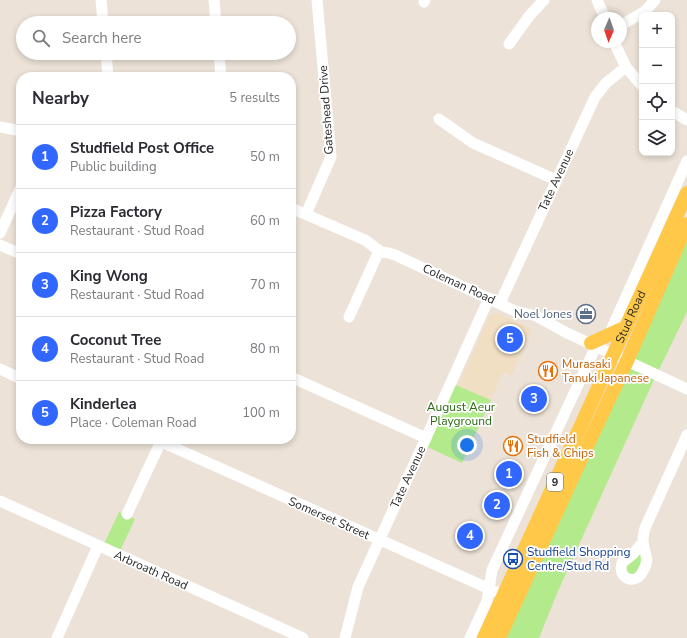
<!DOCTYPE html>
<meta charset="utf-8">
<style>
body{margin:0;font-family:"Nunito Sans",sans-serif;background:#f7f7f7;color:#2b2b33}
.controls{position:absolute;right:12px;top:12px;display:grid;overflow:hidden;border-radius:8px;box-shadow:0 2px 6px #0003}
.controls button{width:36px;height:36px;display:grid;place-items:center;padding:0;border:0;border-bottom:1px solid #e1e1e2;background:#fff;color:#2b2b33;font:20px sans-serif}
.compass{position:absolute;left:591px;top:12px;width:36px;height:36px;border-radius:50%;background:#fff;box-shadow:0 2px 6px #0003;rotate:182deg}
.you{position:absolute;left:467px;top:445px;width:14px;height:14px;margin:-10px;border:3px solid #fff;border-radius:50%;background:#1a73e8;box-shadow:0 0 0 6px #1a73e833}
.badge{display:grid;place-items:center;width:26px;height:26px;border-radius:50%;background:#3166ff;color:#fff;font-size:13px;font-weight:700}
.pin{position:absolute;translate:-50% -50%;border:2px solid #fff;box-shadow:0 1px 4px #0006}
.list{margin:0;padding:0;list-style:none}
h2{display:flex;justify-content:space-between;align-items:center;height:52px;margin:0;padding:0 16px;font-size:17px}
h2 small{font-size:13px;font-weight:400;color:#7c7c81}
.list li{display:grid;grid-template-columns:26px 1fr auto;gap:12px;align-items:center;box-sizing:border-box;height:64px;padding:0 16px;border-top:1px solid #e1e1e2}
.list b{display:block;font-size:15px;white-space:nowrap}
.list p{margin:0;font-size:13px;white-space:nowrap;color:#7c7c81}
.list em{font-size:13px;font-style:normal;color:#7c7c81}
.icon{flex:none;width:22px;height:22px;fill:none;stroke:currentColor;stroke-width:2;stroke-linecap:round;stroke-linejoin:round}
.map{position:relative;flex:none;width:687px;height:638px;overflow:hidden}
.search{position:absolute;background:#fff;box-shadow:0 2px 6px #0003;left:16px;top:16px;width:280px;height:44px;display:flex;align-items:center;gap:10px;box-sizing:border-box;padding:0 14px;border-radius:22px;color:#7c7c81;font-size:15px}
.panel{position:absolute;background:#fff;box-shadow:0 2px 6px #0003;left:16px;top:72px;width:280px;height:372px;border-radius:16px}
.map>svg:first-child{display:block}
</style>
<div class="map">
<svg width="687" height="638" viewBox="0 0 687 638">
<rect width="100%" height="100%" fill="#ece2d7"/>
<path fill="#f1dfc4" d="M497 313 530 328 531 333 511 376 503 372 491 400 458 386 490 315Z"/>
<g fill="#b3ea8c">
<path d="M687 227V312L652 384 558 591 539 638H501Z"/>
<path d="M451 383 491 400 462 463 423 445Z"/>
<path d="M119 512 135 519 118 555 102 548Z"/>
<path d="M643 542 645 568 628 579 625 559Z"/>
</g>
<g fill="none" stroke-linecap="round" stroke-linejoin="round">
<g stroke="#fff" stroke-width="11">
<path d="M101 0 103 23"/>
<path d="M214 0 216 23"/>
<path d="M597 0 605 18"/>
<path d="M424 2 425 0"/>
<path d="M621 25 644 12 655 0"/>
<path d="M614 42 626 67 642 86"/>
<path d="M509 44 530 15 544 0"/>
<path d="M106 53 108 77"/>
<path d="M219 53 221 77"/>
<path d="M672 111 687 120"/>
<path d="M439 119 473 143 556 180"/>
<path d="M0 127 21 131"/>
<path d="M291 208 365 240 381 252 389 253 395 255 515 311 536 316 565 332 687 389"/>
<path d="M306 214 331 157 317 0"/>
<path d="M0 233 21 187"/>
<path d="M0 245 21 254"/>
<path d="M500 303 595 97 606 83 626 67"/>
<path d="M349 317 379 251"/>
<path d="M612 328 687 161"/>
<path d="M0 369 21 379"/>
<path d="M291 377 426 438"/>
<path d="M155 439 503 595"/>
<path d="M0 501 303 638"/>
<path d="M127 514 162 439"/>
<path d="M643 542 633 554 622 563C617 579 636 586 643 571 651 558 643 552 643 540 643 536 644 532 645 528L687 435"/>
<path d="M57 638 98 546"/>
<path d="M345 638 358 587 426 438 489 298"/>
<path d="M470 638 487 601 492 570 596 346"/>
</g>
<g stroke="#ffc849" stroke-width="14">
<path d="M591 343 626 327"/>
<path id="s1" d="M484 638 687 193"/>
<path d="M499 638 579 463 627 361 687 224"/>
</g>
</g>
<defs>
<g id="office-ring" transform="scale(1)"><circle r="9.5" fill="#fff" stroke="#5c6f8a" stroke-width="1.5"/><path d="M-6-3h4V-5.5h4V-3h4V5H-6ZM-1-4.5V-3h2v-1.5ZM-6 0V1H6V0Z" fill="#5c6f8a"/></g>
<g id="restaurant-ring" transform="scale(1)"><circle r="9.5" fill="#fff" stroke="#e8710a" stroke-width="1.5"/><path d="M-5-6h1v4h1v-4h1v4h1v-4h1v5L-1.5 .5V6h-2V.5L-5-1ZM5-6V6H3V1.5H1.5Q1.5-4 5-6Z" fill="#e8710a"/></g>
<g id="bus-ring" transform="scale(1)"><circle r="9.5" fill="#fff" stroke="#1a4fb4" stroke-width="1.5"/><path d="M-5-6H5V4H4V6H2V4H-2V6H-4V4H-5ZM-3.5-4V0h7V-4ZM-3.5 1.2v1.5H-2V1.2ZM2 1.2v1.5H3.5V1.2Z" fill="#1a4fb4"/></g>
</defs>
<g fill-rule="evenodd">
<use href="#office-ring" x="586" y="314"/>
<use href="#restaurant-ring" x="548" y="371"/>
<use href="#restaurant-ring" x="513" y="446"/>
<use href="#bus-ring" x="513" y="559"/>
</g>
<g text-anchor="middle" dominant-baseline="central" stroke-width="3.5" stroke-linejoin="round" paint-order="stroke">
<rect fill="#fff" stroke="#686868" stroke-width="1" x="547" y="473" width="16" height="18" rx="3"/>
<g font-size="11" font-weight="bold" fill="#282828">
<text x="555" y="482">9</text>
</g>
<g font-size="12" fill="#282828" stroke="#fff">
<text transform="translate(326 110) rotate(-94)">Gateshead Drive</text>
<text transform="translate(556 180) rotate(-65)">Tate Avenue</text>
<text transform="translate(459 284) rotate(25)">Coleman Road</text>
<text stroke="none"><textPath href="#s1" startOffset="353">Stud Road</textPath></text>
<text transform="translate(408 477) rotate(-65)">Tate Avenue</text>
<text transform="translate(329 518) rotate(24)">Somerset Street</text>
<text transform="translate(151 570) rotate(24)">Arbroath Road</text>
</g>
<g font-size="12" fill="#4e5e75" stroke="#fff" text-anchor="end">
<text x="572" y="314">Noel Jones</text>
</g>
<g font-size="12" fill="#c56008" stroke="#fff" text-anchor="start">
<text x="562" y="364">Murasaki<tspan x="562" dy="14">Tanuki Japanese</tspan></text>
<text x="527" y="439">Studfield<tspan x="527" dy="14">Fish &amp; Chips</tspan></text>
</g>
<g font-size="12" fill="#2a6b11" stroke="#fff">
<text x="461" y="407">August Aeur<tspan x="461" dy="14">Playground</tspan></text>
</g>
<g font-size="12" fill="#164399" stroke="#fff" text-anchor="start">
<text x="527" y="552">Studfield Shopping<tspan x="527" dy="14">Centre/Stud Rd</tspan></text>
</g>
</g>
</svg>
<div class="controls">
<button>+</button>
<button>−</button>
<button><svg class="icon" aria-label="locate" viewBox="0 0 24 24"><circle cx="12" cy="12" r="6"/><path d="M12 2v4M12 18v4M2 12h4M18 12h4"/></svg></button>
<button><svg class="icon" aria-label="layers" viewBox="0 0 24 24"><path d="M12 4l9 5-9 5-9-5zM3 14l9 5 9-5"/></svg></button>
</div>
<svg class="compass" viewBox="-18 -18 36 36"><path d="M0-13l5 13h-10z" fill="#e53935"/><path d="M0 13l5-13h-10z" fill="#7c7c81"/></svg>
<div class="you"></div>
<div class="pin badge" style="left:509px;top:474px">1</div>
<div class="pin badge" style="left:497px;top:505px">2</div>
<div class="pin badge" style="left:534px;top:399px">3</div>
<div class="pin badge" style="left:470px;top:536px">4</div>
<div class="pin badge" style="left:510px;top:339px">5</div>
<div class="search"><svg class="icon" aria-label="search" viewBox="0 0 24 24"><circle cx="10" cy="10" r="6"/><path d="M15 15l6 6"/></svg>Search here</div>
<section class="panel">
<h2>Nearby<small>5 results</small></h2>
<ul class="list">
<li><span class="badge">1</span><div><b>Studfield Post Office</b><p>Public building</p></div><em>50 m</em></li>
<li><span class="badge">2</span><div><b>Pizza Factory</b><p>Restaurant · Stud Road</p></div><em>60 m</em></li>
<li><span class="badge">3</span><div><b>King Wong</b><p>Restaurant · Stud Road</p></div><em>70 m</em></li>
<li><span class="badge">4</span><div><b>Coconut Tree</b><p>Restaurant · Stud Road</p></div><em>80 m</em></li>
<li><span class="badge">5</span><div><b>Kinderlea</b><p>Place · Coleman Road</p></div><em>100 m</em></li>
</ul>
</section>
</div>
